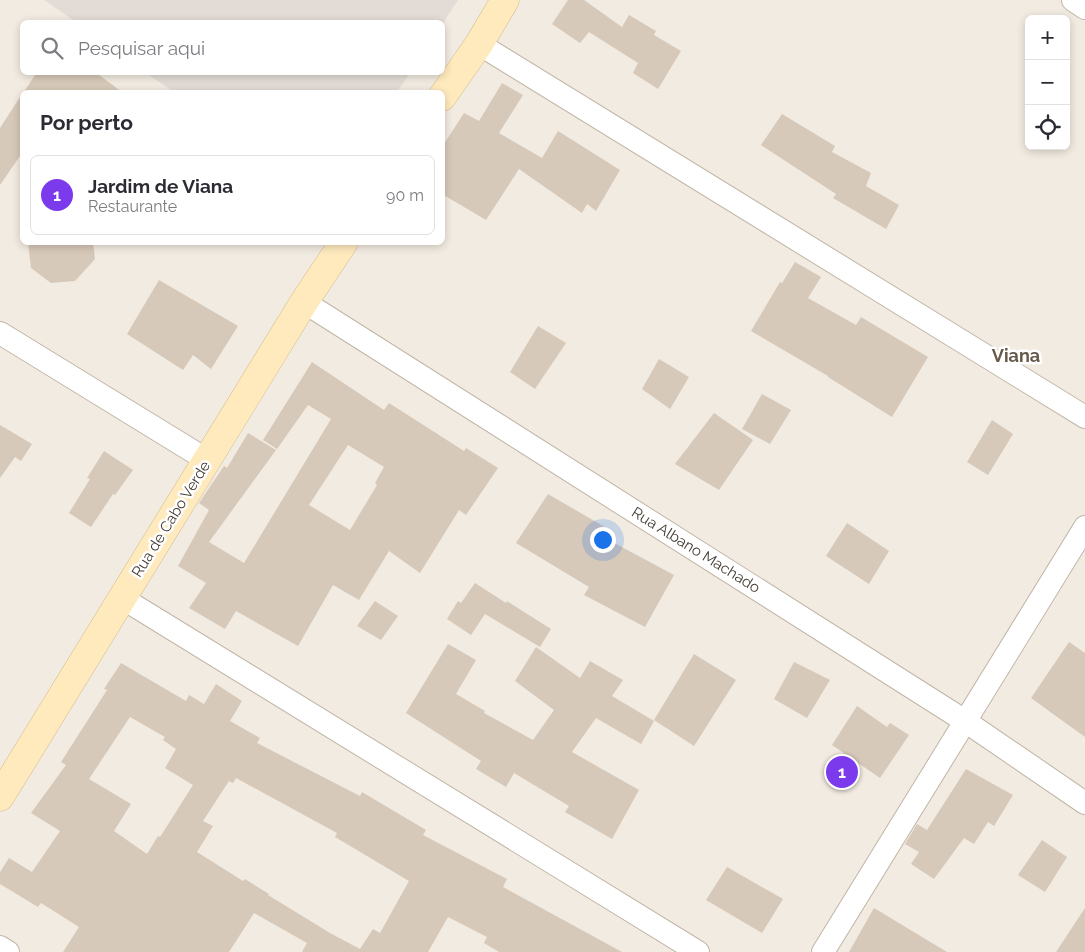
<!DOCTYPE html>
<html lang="pt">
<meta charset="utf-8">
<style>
body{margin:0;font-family:Raleway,sans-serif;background:#f7f7f7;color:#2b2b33}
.controls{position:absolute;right:15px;top:15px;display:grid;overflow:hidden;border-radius:8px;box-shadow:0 2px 8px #0003}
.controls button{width:45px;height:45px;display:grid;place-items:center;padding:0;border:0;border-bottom:1px solid #e1e1e2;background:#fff;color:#2b2b33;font:25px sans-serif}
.you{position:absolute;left:602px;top:539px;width:18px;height:18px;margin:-12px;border:4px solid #fff;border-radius:50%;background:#1a73e8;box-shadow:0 0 0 8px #1a73e833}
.badge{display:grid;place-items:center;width:32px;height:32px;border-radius:50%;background:#7c3aed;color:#fff;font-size:16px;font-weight:700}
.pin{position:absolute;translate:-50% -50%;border:2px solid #fff;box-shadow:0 1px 5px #0006}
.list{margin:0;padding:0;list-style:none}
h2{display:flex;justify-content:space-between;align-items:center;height:65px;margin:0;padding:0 20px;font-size:21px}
h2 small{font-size:16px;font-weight:400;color:#7c7c81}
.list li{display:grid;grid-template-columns:32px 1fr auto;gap:15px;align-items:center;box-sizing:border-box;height:80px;margin:0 10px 10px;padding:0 10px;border:1px solid #e1e1e2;border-radius:8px}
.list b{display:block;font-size:19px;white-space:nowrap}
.list p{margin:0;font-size:16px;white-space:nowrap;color:#7c7c81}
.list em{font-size:16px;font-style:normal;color:#7c7c81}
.icon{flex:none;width:28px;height:28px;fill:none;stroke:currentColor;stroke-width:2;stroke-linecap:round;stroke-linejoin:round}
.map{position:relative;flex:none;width:1085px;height:952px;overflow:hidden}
.search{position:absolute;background:#fff;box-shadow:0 2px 8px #0003;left:20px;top:20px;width:425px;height:55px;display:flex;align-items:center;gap:12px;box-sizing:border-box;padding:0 18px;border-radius:8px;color:#7c7c81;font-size:19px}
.panel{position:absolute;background:#fff;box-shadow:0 2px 8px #0003;left:20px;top:90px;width:425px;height:155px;border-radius:8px}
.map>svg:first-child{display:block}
</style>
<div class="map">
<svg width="1085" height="952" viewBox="0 0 1085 952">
<rect width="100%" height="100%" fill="#f2ebe1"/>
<g fill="#e3dcd6">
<path d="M44 0H458L443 23 76 22Z"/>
<path d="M146 73H410L397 92H174Z"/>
</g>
<g fill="#d7c9b9" fill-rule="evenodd">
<path d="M568 0H584L622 27 629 15 656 31 654 35 681 51 658 89 633 73 638 63 589 32 580 43 552 24Z"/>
<path d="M37 72H95L122 92H24Z"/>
<path d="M502 83 523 95 499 133 542 158 558 131 620 170 596 211 587 204 582 213 519 169 486 220 442 194V147L464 113 479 121Z"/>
<path d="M22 94V153L0 185V128Z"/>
<path d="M782 114 835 146 832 152 871 173 866 186 899 205 886 229 833 198 836 194 761 145Z"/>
<path d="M28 242H93L95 259 75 281 51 283 31 268Z"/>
<path d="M795 262 821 277 808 298 856 325 861 317 928 357 892 417 828 377V376L751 331 780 282 782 283Z"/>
<path d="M159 280 238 326 211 369 193 355 183 370 127 334Z"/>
<path d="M538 326 566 343 535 389 510 372Z"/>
<path d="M659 359 689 377 670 409 642 389Z"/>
<path d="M312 362 384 410 389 403 464 451 466 448 498 468 466 515 459 510 420 573 389 551 359 600 333 585 298 646 236 611 225 629 189 608 206 583 178 566 209 510 199 503 224 466 227 468 248 433 276 450 209 542 244 563 331 419 308 405 277 449 263 440ZM348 445 384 467 375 483 377 485 350 530 309 505Z"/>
<path d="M762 394 791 410 770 444 742 429Z"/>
<path d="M714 413 753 440 719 490 675 464Z"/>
<path d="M992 420 1013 434 988 475 967 462Z"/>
<path d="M0 425 32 444 21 461 15 457 0 478Z"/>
<path d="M104 451 133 470 115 495 113 494 91 527 69 513 90 479 87 478Z"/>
<path d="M548 494 610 530 605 538 674 575 645 627 584 595 589 587 516 543Z"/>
<path d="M847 523 889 551 869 584 826 556Z"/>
<path d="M475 583 506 603 507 601 551 629 540 647 485 614 471 635 447 619 458 601 461 603Z"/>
<path d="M375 601 398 616 381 640 357 626Z"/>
<path d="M1069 642 1085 653V737L1031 698Z"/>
<path d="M448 644 476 660 456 694 485 711 484 713 533 740 554 710 515 681 536 647 580 678 590 661 623 680 612 696 654 721 641 744 596 718 572 752 639 790 612 839 565 812 569 806 514 773 506 787 476 769 481 761 406 713Z"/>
<path d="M694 654 736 680 694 746 654 720Z"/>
<path d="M794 662 830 680 807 718 774 699Z"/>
<path d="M121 663 186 701 189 695 204 704 216 684 242 701 230 721 260 738 257 743 360 796 362 792 426 830 423 835 507 879 503 887 622 952H499L484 943 487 937 448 917 428 952H302L307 943 254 913 229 952H63L79 927 41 903 38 907 0 884V872L9 858 32 872 60 831 31 813 66 765 61 762 107 690 104 689ZM130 717 165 737 163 740 176 749 165 768 193 785 160 837 158 836 147 854 114 831 131 804 89 779ZM236 778 337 833 335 837 409 881 380 933 373 929 360 949 330 933 268 895 269 894 245 879 243 881 197 852 213 826 203 821 229 781 233 783Z"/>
<path d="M857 706 887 727 890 723 909 735 880 778 832 745Z"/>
<path d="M966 769 1013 795 994 826 988 822 974 844 964 838 934 879 911 864 919 852 905 844 917 824 927 830Z"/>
<path d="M1042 840 1067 857 1045 892 1018 875Z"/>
<path d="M727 867 783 899 762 933 706 900Z"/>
<path d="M874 908 947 952H849Z"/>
<path d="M1085 908V952H1056Z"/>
</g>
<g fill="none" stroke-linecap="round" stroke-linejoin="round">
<g stroke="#c0b5a6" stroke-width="24">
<g id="minor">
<path d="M1073 0 1085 8"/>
<path d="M479 44 1085 417"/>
<path d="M304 302 965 721 1085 803"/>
<path d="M0 333 207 460"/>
<path d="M122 598 698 952"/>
<path d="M0 947 8 952"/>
<path d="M823 952 1085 527"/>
</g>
</g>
<g stroke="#d5bd8d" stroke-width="29">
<g id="secondary">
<path d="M442 97 479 44 505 0"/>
<path d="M0 797 304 302 344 242"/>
</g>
</g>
<use href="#minor" stroke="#fff" stroke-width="22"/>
<use href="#secondary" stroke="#ffeabe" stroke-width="28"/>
</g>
<g text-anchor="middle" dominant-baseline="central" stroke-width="5" stroke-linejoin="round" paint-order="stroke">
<g font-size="15" fill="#433b32" stroke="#fff">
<text transform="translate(171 519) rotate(-58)">Rua de Cabo Verde</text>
<text transform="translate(696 550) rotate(32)">Rua Albano Machado</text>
</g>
<g font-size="18" font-weight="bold" fill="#675848" stroke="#fff">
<text x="1016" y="355">Viana</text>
</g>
</g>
</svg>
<div class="controls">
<button>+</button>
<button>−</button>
<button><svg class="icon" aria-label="locate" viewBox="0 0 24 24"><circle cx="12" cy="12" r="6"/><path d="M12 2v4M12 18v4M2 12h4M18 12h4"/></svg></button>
</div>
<div class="you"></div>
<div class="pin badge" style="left:842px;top:772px">1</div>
<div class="search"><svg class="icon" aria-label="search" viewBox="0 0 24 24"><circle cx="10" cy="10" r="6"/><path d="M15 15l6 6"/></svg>Pesquisar aqui</div>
<section class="panel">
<h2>Por perto<small></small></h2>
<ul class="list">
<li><span class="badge">1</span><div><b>Jardim de Viana</b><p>Restaurante</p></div><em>90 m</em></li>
</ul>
</section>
</div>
